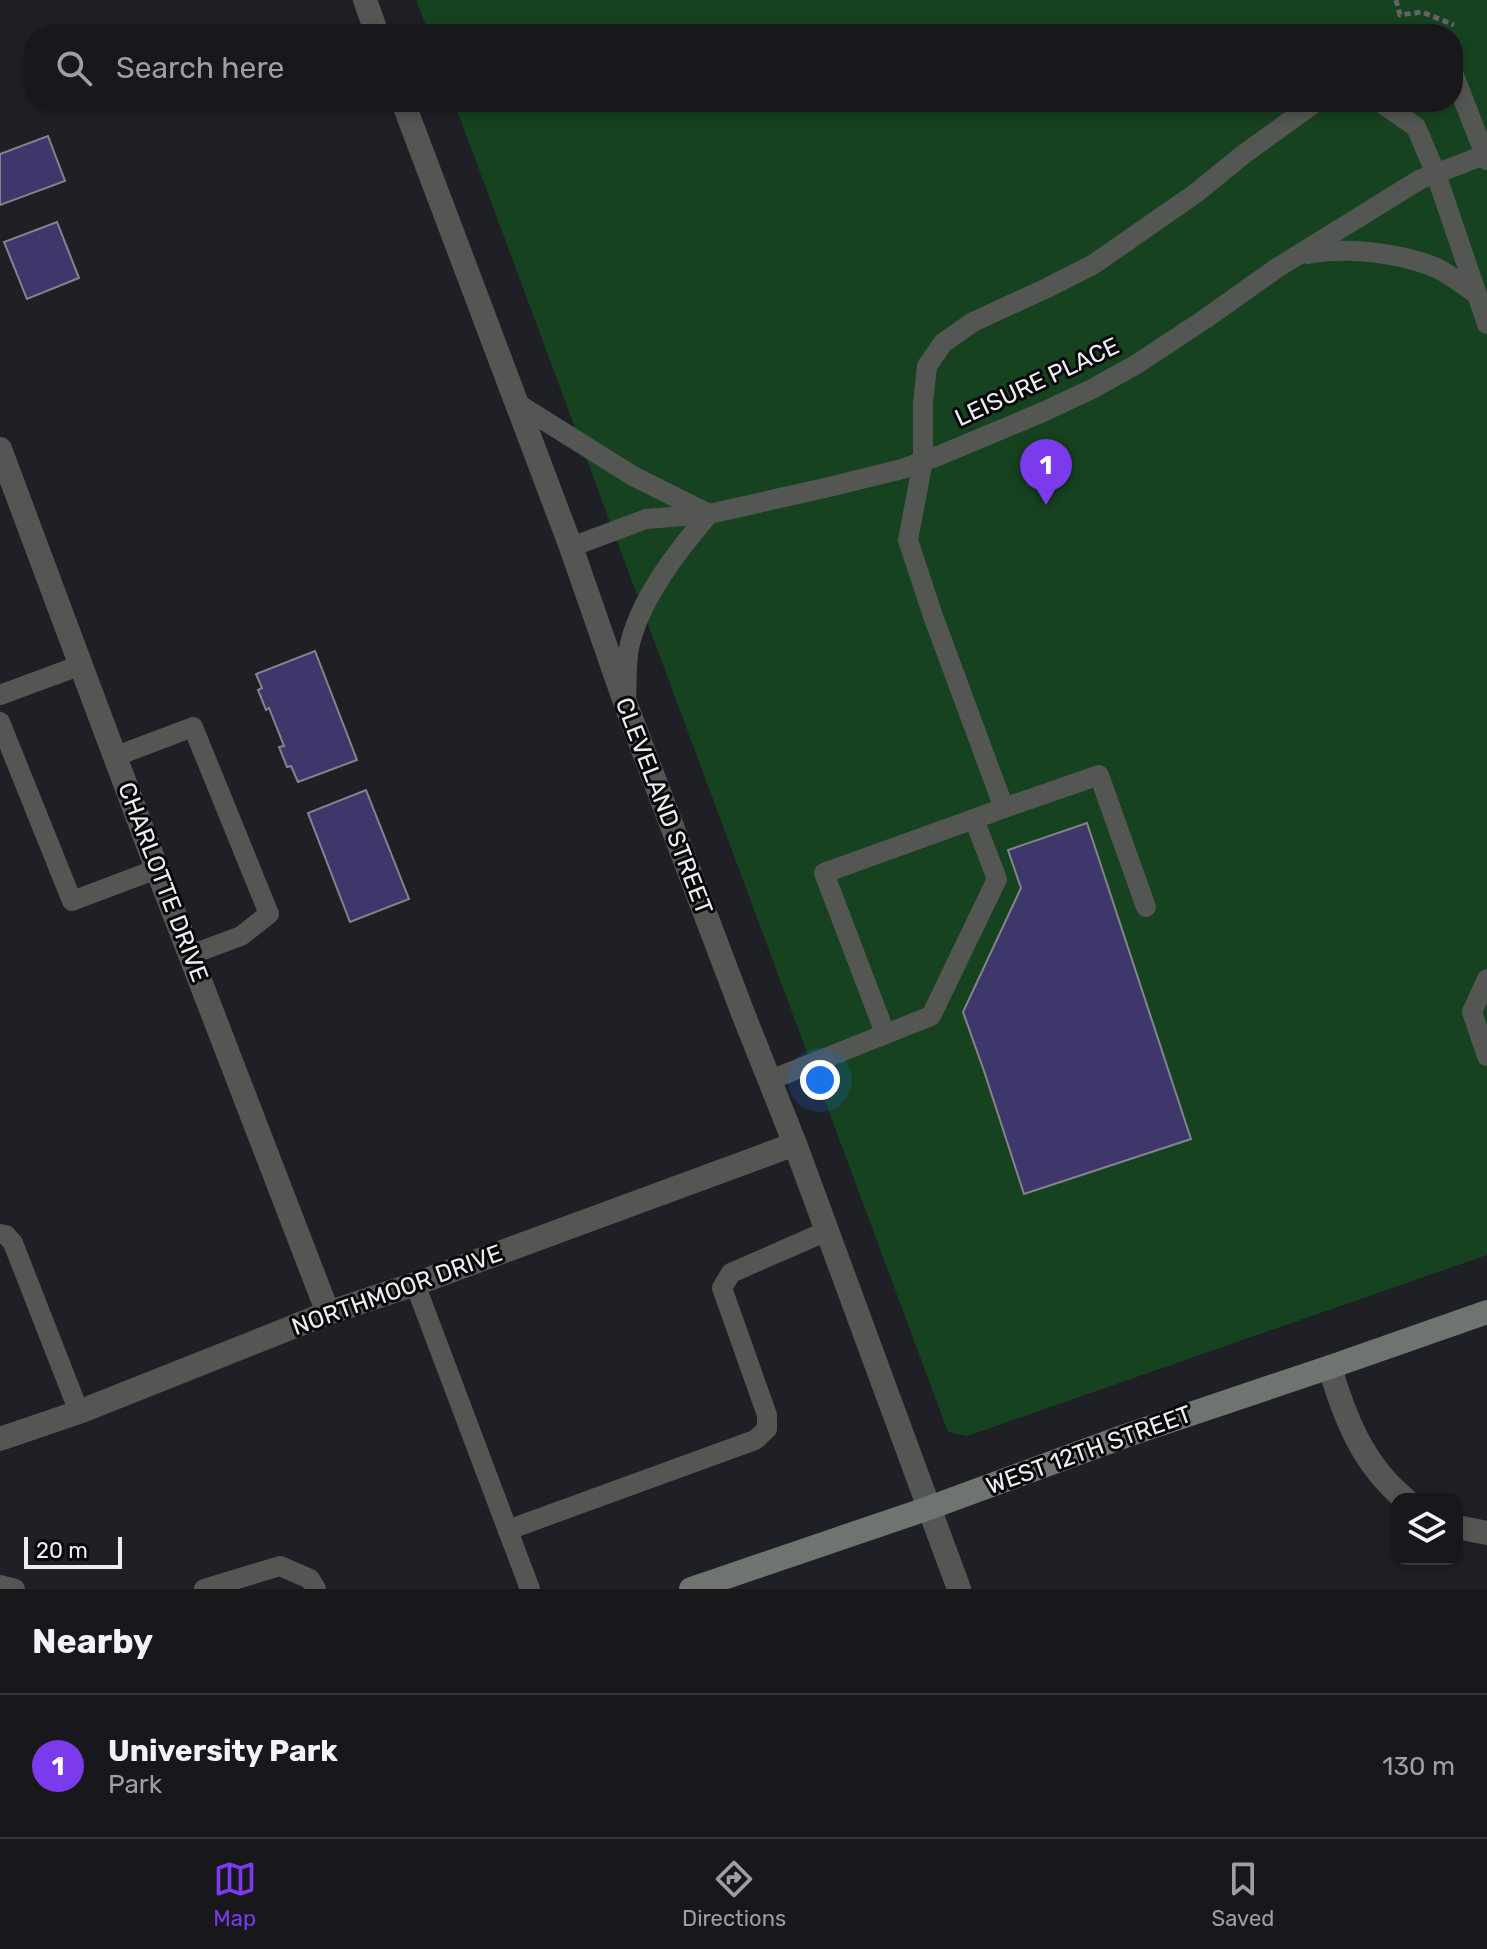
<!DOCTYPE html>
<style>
body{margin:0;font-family:Rubik,sans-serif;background:#242429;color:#f1f3f6}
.controls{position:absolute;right:24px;bottom:24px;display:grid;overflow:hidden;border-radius:16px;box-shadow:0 4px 12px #0003}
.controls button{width:72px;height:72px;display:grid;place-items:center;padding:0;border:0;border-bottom:2px solid #36363b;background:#17171c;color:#f1f3f6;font:40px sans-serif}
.scale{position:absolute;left:24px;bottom:20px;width:98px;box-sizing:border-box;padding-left:8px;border:4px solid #ececf1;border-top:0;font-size:22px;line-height:28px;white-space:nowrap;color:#ececf1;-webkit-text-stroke:6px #09090c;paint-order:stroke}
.you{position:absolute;left:820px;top:1080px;width:28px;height:28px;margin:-20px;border:6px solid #fff;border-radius:50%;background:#1a73e8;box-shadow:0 0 0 12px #1a73e833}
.badge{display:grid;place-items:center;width:52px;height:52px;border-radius:50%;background:#7c3aed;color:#fff;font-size:26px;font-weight:700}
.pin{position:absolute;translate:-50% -66px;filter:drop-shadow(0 2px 4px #0008)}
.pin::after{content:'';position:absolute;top:42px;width:28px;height:24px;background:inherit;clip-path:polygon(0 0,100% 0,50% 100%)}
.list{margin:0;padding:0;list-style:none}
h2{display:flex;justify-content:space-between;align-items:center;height:104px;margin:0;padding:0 32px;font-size:34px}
h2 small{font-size:26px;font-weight:400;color:#9e9fa3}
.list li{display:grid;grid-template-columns:52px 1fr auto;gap:24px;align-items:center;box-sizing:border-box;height:144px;padding:0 32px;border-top:2px solid #36363b}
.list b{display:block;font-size:30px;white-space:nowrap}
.list p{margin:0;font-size:26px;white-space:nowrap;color:#9e9fa3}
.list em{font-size:26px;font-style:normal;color:#9e9fa3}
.icon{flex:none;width:44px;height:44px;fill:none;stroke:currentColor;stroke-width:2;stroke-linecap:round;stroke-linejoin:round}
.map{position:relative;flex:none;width:1487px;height:1589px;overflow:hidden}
.search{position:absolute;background:#17171c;box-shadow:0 4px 12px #0003;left:24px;right:24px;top:24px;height:88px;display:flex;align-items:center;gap:20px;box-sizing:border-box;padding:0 28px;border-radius:32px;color:#9e9fa3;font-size:30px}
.sheet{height:248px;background:#17171c}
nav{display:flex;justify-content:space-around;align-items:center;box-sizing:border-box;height:112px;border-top:2px solid #36363b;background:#17171c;font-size:22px;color:#9e9fa3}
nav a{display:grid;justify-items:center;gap:4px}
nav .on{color:#7c3aed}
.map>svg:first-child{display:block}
</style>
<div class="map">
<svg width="1487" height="1589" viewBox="0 0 1487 1589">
<rect width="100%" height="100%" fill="#1f1f26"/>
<path fill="#17421f" d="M416 0H1487V1255L967 1436 948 1432 454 102H1453V34H429Z"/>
<g fill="#3e376c" stroke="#84848d" stroke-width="2">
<path d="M48 136 65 181 0 205V154Z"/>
<path d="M57 222 79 278 27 299 4 242Z"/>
<path d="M315 651 357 760 298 782 291 766 287 767 279 747 284 746 269 708 266 710 258 690 262 688 256 674Z"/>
<path d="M366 790 409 899 350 922 308 813Z"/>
<path d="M1087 823 1191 1139 1024 1194 984 1071 963 1012 1021 888 1008 850Z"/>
</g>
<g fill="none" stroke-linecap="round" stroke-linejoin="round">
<path stroke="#636369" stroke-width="5" stroke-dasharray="6 4" stroke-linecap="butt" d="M1396 0 1400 15 1422 12 1454 25"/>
<g stroke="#535653" stroke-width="20">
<path d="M1453 73 1487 160"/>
<path d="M1380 102 1416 127 1436 174 1487 324"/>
<path d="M1307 254C1340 248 1369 250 1401 257 1416 261 1431 264 1444 272 1454 278 1465 286 1475 293"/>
<path d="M515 402 633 476 709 514"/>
<path d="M571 547 646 519 709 514 829 487 902 469 938 456 1043 412 1092 389 1137 364 1205 319 1277 268 1419 180 1487 154"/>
<path d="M0 695 81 665"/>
<path d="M626 698C627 682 626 664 629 648 639 600 678 550 709 514"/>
<path d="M0 722 72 901 157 869"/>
<path d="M116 756 193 727 269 914 241 936 190 955"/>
<path d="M1004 808 1099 775 1146 907"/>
<path d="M1487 979 1472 1012 1487 1056"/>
<path d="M885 1033 824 873 974 819"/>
<path d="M770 1080 931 1016 997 879 974 819 1004 808 933 616 908 540 923 461V403L927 366 943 343 973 322 1047 288 1094 264 1196 193 1244 154 1316 102"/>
<path d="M0 1234 6 1235 13 1243 79 1412"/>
<path d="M415 1284 530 1589"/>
<path d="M508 1530 755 1440 767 1429V1415L722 1288 731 1273 827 1231"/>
<path d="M0 1585 15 1589"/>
<path d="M204 1589 280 1566 310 1579 316 1589"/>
</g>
<g stroke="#535653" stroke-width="24">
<path d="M365 0 377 34"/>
<path d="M403 102 571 547 626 705 744 1016 795 1144 959 1589"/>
<path d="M0 449 157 869 328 1313"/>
<path d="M1330 1367C1344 1417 1364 1466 1405 1499"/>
<path d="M0 1439 79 1412 328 1313 415 1284 795 1144"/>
<path d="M1457 1527 1487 1533"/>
</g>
<path stroke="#6f7470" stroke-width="24" d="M691 1589 929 1508 1125 1436 1330 1367 1487 1312"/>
</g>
<g text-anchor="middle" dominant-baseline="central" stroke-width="6" stroke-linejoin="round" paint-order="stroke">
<g font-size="24" fill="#ececf1" stroke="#09090c">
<text transform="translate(1037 382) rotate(-25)">LEISURE PLACE</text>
<text transform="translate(664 806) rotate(69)">CLEVELAND STREET</text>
<text transform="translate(163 882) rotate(69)">CHARLOTTE DRIVE</text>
<text transform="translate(397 1290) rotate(-20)">NORTHMOOR DRIVE</text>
<text transform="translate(1089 1450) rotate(-20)">WEST 12TH STREET</text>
</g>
</g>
</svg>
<div class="controls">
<button><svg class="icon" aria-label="layers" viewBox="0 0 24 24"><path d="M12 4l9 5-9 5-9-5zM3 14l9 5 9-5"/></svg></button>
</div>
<div class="scale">20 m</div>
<div class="you"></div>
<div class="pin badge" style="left:1046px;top:505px">1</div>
<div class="search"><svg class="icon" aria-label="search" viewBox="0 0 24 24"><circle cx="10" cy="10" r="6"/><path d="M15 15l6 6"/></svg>Search here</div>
</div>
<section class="sheet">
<h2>Nearby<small></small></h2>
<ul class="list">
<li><span class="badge">1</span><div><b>University Park</b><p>Park</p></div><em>130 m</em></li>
</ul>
</section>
<nav>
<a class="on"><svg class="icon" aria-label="map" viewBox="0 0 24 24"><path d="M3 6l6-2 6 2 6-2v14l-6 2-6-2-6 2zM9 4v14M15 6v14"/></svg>Map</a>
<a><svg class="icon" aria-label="directions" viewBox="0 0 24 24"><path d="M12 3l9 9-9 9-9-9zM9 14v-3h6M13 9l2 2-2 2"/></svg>Directions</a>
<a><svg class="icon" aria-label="saved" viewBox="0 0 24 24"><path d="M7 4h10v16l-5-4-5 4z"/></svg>Saved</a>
</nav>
